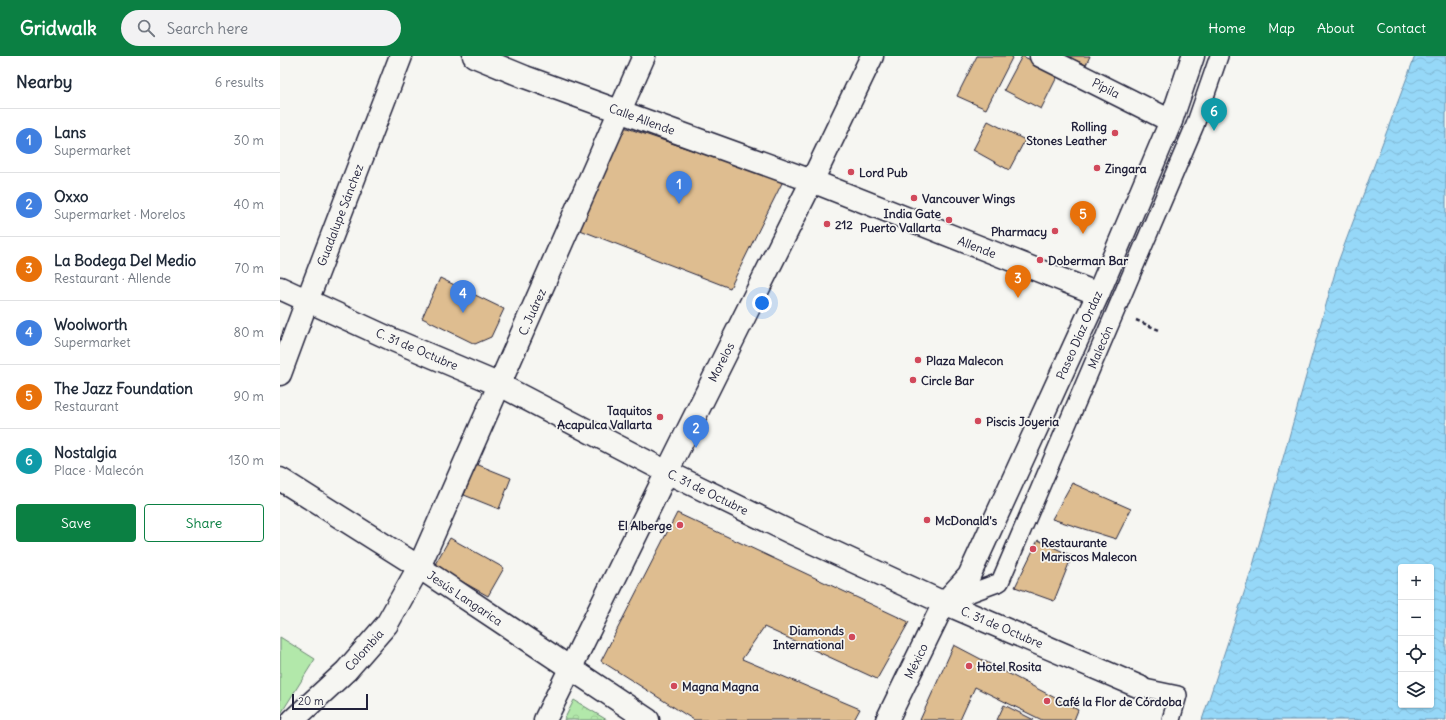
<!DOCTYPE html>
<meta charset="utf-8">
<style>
body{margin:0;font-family:Delius,sans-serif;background:#f2f2f3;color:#1f2937}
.controls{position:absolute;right:12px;bottom:12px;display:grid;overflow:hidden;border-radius:4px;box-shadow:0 1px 3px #0004}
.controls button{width:36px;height:36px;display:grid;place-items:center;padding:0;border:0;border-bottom:1px solid #e0e1e3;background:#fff;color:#1f2937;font:20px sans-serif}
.scale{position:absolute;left:12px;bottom:10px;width:76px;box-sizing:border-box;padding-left:4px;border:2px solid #22223b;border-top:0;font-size:11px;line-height:14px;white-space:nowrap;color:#22223b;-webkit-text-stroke:3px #f6f6f2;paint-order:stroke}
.you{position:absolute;left:482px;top:247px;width:14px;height:14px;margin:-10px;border:3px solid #fff;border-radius:50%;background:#1a73e8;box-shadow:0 0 0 6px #1a73e833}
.badge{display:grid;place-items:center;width:26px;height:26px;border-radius:50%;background:#0b8043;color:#fff;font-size:13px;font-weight:700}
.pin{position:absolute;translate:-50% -33px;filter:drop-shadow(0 1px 2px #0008)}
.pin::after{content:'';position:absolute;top:21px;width:14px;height:12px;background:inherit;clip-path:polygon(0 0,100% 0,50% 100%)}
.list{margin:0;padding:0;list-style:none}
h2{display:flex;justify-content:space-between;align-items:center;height:52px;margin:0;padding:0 16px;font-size:17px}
h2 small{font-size:13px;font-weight:400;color:#747a83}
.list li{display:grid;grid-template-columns:26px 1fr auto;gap:12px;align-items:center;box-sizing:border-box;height:64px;padding:0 16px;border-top:1px solid #e0e1e3}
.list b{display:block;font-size:15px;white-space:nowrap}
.list p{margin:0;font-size:13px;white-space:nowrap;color:#747a83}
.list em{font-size:13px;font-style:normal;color:#747a83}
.actions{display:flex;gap:8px;padding:12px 16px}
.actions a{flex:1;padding:9px 0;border:1px solid #0b8043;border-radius:4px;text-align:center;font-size:14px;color:#0b8043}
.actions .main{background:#0b8043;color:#fff}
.icon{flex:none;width:22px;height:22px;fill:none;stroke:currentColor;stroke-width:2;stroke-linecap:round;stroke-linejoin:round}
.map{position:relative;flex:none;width:1166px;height:664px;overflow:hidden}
header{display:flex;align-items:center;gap:24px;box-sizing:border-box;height:56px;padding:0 20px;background:#0b8043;color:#fff}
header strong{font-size:19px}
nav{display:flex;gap:22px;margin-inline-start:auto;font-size:14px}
.search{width:280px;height:36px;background:#f2f2f3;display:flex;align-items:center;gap:10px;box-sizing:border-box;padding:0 14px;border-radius:22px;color:#747a83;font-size:15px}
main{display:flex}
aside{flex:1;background:#fff}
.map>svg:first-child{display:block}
</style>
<header>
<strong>Gridwalk</strong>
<div class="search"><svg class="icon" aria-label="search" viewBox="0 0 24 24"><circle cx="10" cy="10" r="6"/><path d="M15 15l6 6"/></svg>Search here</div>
<nav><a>Home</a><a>Map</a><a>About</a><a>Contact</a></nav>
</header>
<main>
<aside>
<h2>Nearby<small>6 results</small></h2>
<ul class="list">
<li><span class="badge" style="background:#3f7fe0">1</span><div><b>Lans</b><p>Supermarket</p></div><em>30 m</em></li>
<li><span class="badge" style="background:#3f7fe0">2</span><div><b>Oxxo</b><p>Supermarket · Morelos</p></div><em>40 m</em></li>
<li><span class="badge" style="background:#e8710a">3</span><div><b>La Bodega Del Medio</b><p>Restaurant · Allende</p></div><em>70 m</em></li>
<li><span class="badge" style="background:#3f7fe0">4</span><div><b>Woolworth</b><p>Supermarket</p></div><em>80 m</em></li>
<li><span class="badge" style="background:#e8710a">5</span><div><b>The Jazz Foundation</b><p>Restaurant</p></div><em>90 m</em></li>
<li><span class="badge" style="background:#0f9aa8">6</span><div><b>Nostalgia</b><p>Place · Malecón</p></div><em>130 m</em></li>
</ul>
<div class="actions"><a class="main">Save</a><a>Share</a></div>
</aside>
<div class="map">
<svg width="1166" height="664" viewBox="0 0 1166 664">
<defs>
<pattern id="park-crowns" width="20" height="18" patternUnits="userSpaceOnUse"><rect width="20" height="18" fill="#b2e8aa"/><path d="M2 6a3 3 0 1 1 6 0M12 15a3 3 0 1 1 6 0" fill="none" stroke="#99c793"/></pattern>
<pattern id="water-waves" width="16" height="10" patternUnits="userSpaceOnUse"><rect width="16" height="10" fill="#96d8f8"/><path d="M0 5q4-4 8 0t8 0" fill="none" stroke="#81b9d6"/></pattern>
</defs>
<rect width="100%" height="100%" fill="#f6f6f2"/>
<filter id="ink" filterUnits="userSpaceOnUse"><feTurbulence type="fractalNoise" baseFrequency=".025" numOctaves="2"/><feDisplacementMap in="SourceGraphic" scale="8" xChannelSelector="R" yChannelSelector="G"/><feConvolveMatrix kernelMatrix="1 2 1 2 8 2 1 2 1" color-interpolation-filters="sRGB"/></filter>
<g filter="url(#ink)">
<path fill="url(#park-crowns)" stroke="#6a8572" d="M294 644 327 664H284Z"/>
<path fill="#b2e8aa" stroke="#6a8572" d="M0 581 35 603 0 659Z"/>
<path fill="url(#water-waves)" stroke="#688fac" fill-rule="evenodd" d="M1135 0H1166V664H922L972 513 1058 206ZM1121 511H1151V649H1121Z"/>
<g fill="#debd90" stroke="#22223b">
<path d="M697 0H733L706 53 677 40Z"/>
<path d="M742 0 779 17 761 53 724 34Z"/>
<path d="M786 0H810L806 9Z"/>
<path d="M708 65 745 84 729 114 693 94Z"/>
<path d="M344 71 503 125 450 232 295 172Z"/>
<path d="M160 222 224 253 211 281 195 288 142 262Z"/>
<path d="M196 408 231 422 219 453 184 439Z"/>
<path d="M792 427 851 453 836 483 772 463Z"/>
<path d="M397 457 629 566 597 623 484 571 462 603 580 653 574 664H414L321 605Z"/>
<path d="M170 482 224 512 208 540 154 510Z"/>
<path d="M758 484 792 500 774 545 735 531Z"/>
<path d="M674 589 798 654 794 664H762L695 631 680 664H640Z"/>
<path d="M724 649 754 664H717Z"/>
</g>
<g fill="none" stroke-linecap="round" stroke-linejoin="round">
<g stroke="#22223b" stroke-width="20">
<g id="pedestrian">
<path d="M666 546 720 526 915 69 939 0"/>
<path d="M860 631 898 639 891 664"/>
</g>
</g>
<g stroke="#22223b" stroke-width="25">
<g id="minor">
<path d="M761 0 891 65"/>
<path d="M532 125 818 238"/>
<path d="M0 318 27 245 121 0"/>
<path d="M0 423 139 511 368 664"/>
<path d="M860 631 664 547 689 520 818 238 891 65 913 0"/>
</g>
</g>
<g stroke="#22223b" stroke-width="25">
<g id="tertiary">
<path d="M194 0 245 21 532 125"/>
<path d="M0 232 111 283 220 329 387 416 265 664"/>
</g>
</g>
<g stroke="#22223b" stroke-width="25">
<g id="secondary">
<path d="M592 0 532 125 387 416 510 476 664 547 607 664"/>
<path d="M13 664 66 615 107 568 139 511 364 0"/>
</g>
</g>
<path stroke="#22223b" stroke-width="2.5" stroke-dasharray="4 3" stroke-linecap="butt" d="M856 264 879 274"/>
<use href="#pedestrian" stroke="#f6f6f2" stroke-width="17"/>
<use href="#minor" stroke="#f6f6f2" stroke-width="22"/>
<use href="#tertiary" stroke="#f6f6f2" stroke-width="22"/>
<use href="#secondary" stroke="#f6f6f2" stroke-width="22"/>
</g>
</g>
<g fill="#d1495b" stroke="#f6f6f2" stroke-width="1.5">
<circle cx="835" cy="77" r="4"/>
<circle cx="817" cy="112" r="4"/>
<circle cx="571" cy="116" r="4"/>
<circle cx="634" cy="142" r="4"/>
<circle cx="669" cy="164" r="4"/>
<circle cx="547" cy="168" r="4"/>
<circle cx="775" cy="175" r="4"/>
<circle cx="760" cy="204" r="4"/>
<circle cx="638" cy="304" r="4"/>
<circle cx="633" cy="324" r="4"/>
<circle cx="380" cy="361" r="4"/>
<circle cx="698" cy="365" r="4"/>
<circle cx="647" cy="464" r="4"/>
<circle cx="400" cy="469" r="4"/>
<circle cx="753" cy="493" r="4"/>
<circle cx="572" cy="581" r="4"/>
<circle cx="689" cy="610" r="4"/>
<circle cx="394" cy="630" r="4"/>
<circle cx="767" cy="645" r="4"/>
</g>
<g text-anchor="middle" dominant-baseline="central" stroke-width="3.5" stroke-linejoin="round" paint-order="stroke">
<g font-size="12" fill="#22223b" stroke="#f6f6f2">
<text transform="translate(826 32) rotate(27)">Pípila</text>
<text transform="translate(362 63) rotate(20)">Calle Allende</text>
<text transform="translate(60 159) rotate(-69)">Guadalupe Sánchez</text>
<text transform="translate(697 191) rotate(21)">Allende</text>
<text transform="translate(252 256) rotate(-66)">C. Juárez</text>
<text transform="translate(799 279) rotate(-66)">Paseo Díaz Ordaz</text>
<text transform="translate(820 291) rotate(-67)">Malecón</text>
<text transform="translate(137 293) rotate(23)">C. 31 de Octubre</text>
<text transform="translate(441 306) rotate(-63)">Morelos</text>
<text transform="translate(428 436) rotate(26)">C. 31 de Octubre</text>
<text transform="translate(185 542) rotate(34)">Jesús Langarica</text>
<text transform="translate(722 571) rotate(23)">C. 31 de Octubre</text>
<text transform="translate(84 594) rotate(-48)">Colombia</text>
<text transform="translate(636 605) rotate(-64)">México</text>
</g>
<g font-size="12" font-weight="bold" fill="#22223b" stroke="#f6f6f2" text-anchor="start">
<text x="827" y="70" text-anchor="end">Rolling<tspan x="827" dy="14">Stones Leather</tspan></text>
<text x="825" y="112">Zingara</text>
<text x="579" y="116">Lord Pub</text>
<text x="642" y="142">Vancouver Wings</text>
<text x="661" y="157" text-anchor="end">India Gate<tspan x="661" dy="14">Puerto Vallarta</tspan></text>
<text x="555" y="168">212</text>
<text x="767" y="175" text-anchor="end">Pharmacy</text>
<text x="768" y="204">Doberman Bar</text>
<text x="646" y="304">Plaza Malecon</text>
<text x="641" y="324">Circle Bar</text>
<text x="372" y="354" text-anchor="end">Taquitos<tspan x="372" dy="14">Acapulca Vallarta</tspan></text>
<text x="706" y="365">Piscis Joyeria</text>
<text x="655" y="464">McDonald's</text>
<text x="392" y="469" text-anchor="end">El Alberge</text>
<text x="761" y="486">Restaurante<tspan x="761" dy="14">Mariscos Malecon</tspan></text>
<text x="564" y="574" text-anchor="end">Diamonds<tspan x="564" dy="14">International</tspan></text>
<text x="697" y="610">Hotel Rosita</text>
<text x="402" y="630">Magna Magna</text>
<text x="775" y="645">Café la Flor de Córdoba</text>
</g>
</g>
</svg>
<div class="controls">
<button>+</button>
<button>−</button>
<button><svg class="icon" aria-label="locate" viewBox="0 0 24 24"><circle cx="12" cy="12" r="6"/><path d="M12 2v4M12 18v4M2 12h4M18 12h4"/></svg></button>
<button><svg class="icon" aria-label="layers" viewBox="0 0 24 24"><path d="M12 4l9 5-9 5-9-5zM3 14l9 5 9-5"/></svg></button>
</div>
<div class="scale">20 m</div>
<div class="you"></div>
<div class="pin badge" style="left:399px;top:148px;background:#3f7fe0">1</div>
<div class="pin badge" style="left:416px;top:392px;background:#3f7fe0">2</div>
<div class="pin badge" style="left:738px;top:242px;background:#e8710a">3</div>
<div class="pin badge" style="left:183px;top:257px;background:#3f7fe0">4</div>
<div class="pin badge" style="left:803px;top:178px;background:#e8710a">5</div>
<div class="pin badge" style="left:934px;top:75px;background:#0f9aa8">6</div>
</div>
</main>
